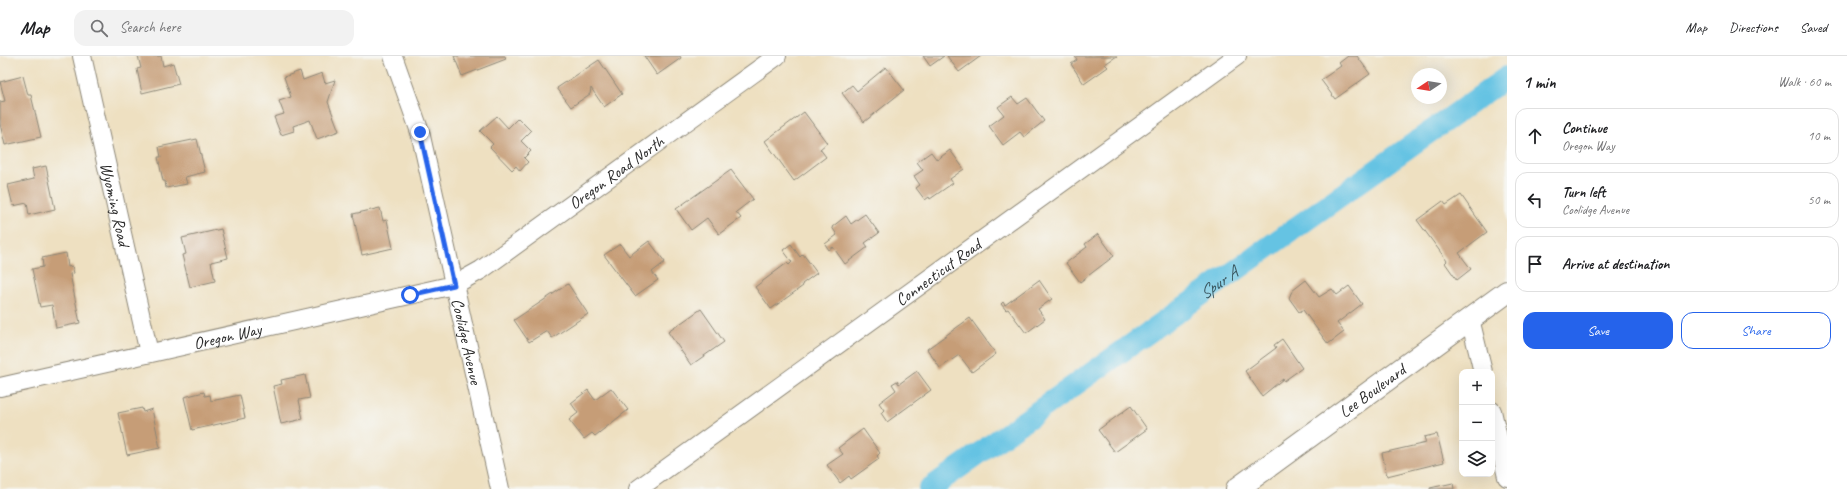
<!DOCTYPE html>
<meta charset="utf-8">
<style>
body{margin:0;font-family:Caveat,sans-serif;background:#f2f2f2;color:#202124}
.controls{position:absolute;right:12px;bottom:12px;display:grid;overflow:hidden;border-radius:8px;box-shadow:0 4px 16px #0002}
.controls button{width:36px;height:36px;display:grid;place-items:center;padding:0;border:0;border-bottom:1px solid #e0e0e0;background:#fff;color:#202124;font:20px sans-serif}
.compass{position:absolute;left:1411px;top:12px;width:36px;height:36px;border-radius:50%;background:#fff;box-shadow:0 4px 16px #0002;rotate:258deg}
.stop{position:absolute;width:12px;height:12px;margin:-9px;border:3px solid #2563eb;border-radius:50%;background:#fff}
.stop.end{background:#2563eb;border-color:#fff;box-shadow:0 1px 4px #0008}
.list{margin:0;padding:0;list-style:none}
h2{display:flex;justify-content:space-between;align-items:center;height:52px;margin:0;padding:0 16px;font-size:17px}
h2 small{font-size:13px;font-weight:400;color:#757577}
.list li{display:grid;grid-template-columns:26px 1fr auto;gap:12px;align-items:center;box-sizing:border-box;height:56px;margin:0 8px 8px;padding:0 8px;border:1px solid #e0e0e0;border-radius:12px}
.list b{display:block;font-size:15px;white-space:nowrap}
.list p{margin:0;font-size:13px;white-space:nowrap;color:#757577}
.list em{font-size:13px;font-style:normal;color:#757577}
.actions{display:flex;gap:8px;padding:12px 16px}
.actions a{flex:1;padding:9px 0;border:1px solid #2563eb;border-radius:12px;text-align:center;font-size:14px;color:#2563eb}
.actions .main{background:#2563eb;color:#fff}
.icon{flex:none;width:22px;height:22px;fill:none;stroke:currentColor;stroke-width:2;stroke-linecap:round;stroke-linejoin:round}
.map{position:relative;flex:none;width:1507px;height:433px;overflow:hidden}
header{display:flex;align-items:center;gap:24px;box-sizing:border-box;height:56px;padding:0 20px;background:#fff;border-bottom:1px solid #e0e0e0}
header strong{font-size:19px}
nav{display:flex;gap:22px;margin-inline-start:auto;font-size:14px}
.search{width:280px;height:36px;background:#f2f2f2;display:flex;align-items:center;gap:10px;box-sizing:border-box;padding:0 14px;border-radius:12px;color:#757577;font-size:15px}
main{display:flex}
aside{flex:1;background:#fff}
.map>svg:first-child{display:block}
</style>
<header>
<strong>Map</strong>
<div class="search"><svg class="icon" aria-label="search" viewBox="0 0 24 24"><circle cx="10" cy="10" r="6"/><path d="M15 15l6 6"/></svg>Search here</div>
<nav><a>Map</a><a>Directions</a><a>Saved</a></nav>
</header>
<main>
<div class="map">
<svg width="1507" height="433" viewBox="0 0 1507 433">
<rect width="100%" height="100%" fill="#f6f6f2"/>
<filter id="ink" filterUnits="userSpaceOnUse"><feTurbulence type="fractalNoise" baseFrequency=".025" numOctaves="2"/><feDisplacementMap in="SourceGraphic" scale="8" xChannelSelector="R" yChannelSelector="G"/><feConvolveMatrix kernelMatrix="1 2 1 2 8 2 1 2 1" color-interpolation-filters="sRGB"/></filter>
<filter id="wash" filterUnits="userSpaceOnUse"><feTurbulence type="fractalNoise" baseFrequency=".012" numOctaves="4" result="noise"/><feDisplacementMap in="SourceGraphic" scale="16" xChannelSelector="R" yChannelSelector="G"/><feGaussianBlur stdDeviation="0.9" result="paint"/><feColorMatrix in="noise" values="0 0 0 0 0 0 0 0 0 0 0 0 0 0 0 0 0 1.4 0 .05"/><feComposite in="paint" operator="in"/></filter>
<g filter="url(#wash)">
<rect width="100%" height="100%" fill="#eee0c1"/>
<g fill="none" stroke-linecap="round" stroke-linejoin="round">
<path stroke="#65c3e3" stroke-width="22" id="s1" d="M929 433 1507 21"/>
</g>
<g id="blocks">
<g fill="#c69d77">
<path d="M138 0H161L163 10 173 7 179 28 142 37 137 13 141 12Z"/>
<path d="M454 0H505L506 3 462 20Z"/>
<path d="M644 0H680L681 2 657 19Z"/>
<path d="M923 0H944L930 10Z"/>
<path d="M947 0H981L959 16Z"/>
<path d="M1075 0H1117L1105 8 1108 11 1084 28 1071 8 1077 4Z"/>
<path d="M1348 0H1357L1370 18 1335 43 1321 24 1341 10 1339 7Z"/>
<path d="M599 4 622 38 604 51 591 32 590 38 571 51 557 32Z"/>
<path d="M886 11 904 34 864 66 842 37 852 29 857 35Z"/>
<path d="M300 15 303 24 322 17 325 27 335 24 328 46 339 75 317 83 310 64 293 70 294 75 281 79 274 61 284 58 279 45 291 41 284 21Z"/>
<path d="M23 20 28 39H31L41 81 5 89 0 68V46L5 45 0 26Z"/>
<path d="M1012 41 1018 48 1027 42 1044 65 1024 81 1020 76 1003 89 989 70 1004 59 998 51Z"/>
<path d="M804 56 827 87 820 93 826 101 794 125 765 85Z"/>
<path d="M497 60 508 72 518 62 531 75 521 85 531 95 524 102 528 106 520 115 516 110 512 114 490 91 493 88 480 75Z"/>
<path d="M197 83 205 116 185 121 187 128 166 132 165 125H163L158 101H161L159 91Z"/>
<path d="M950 94 964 113 950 123 953 127 930 143 929 141 925 144 916 132 920 129 914 120 923 114 917 106 931 96 937 104Z"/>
<path d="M46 110 55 153 29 159 27 147 13 150 8 129 34 123 32 113Z"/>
<path d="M731 114 753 143 736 156 741 162 719 178 707 162 691 174 676 153Z"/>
<path d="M1461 139 1487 176 1459 197 1471 213 1457 224 1445 207 1447 205 1417 164 1443 145 1446 149Z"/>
<path d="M380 152 383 165 387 164 393 192 362 199 353 158Z"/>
<path d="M865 158 879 177 865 187 868 191 845 208 833 191 829 194 825 188 837 179 832 171 846 160 851 168Z"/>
<path d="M221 173 228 202 211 206 215 225 190 231 182 199 186 198 182 182Z"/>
<path d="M1098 178 1114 200 1080 226 1066 207 1087 191 1085 188Z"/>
<path d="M649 185 665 206 652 216 658 224 635 240 604 199 620 188 629 200Z"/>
<path d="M791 188 800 201 803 198 817 217 802 228 803 230 771 253 755 231 787 207 789 209 792 206 783 194Z"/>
<path d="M66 197 68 211 72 210 74 217 70 218 80 267 56 272 52 249 40 251 32 213 43 211 42 202Z"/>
<path d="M1039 224 1052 243 1038 253 1045 263 1026 277 1008 253 1006 254 1001 248 1003 246 1005 249Z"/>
<path d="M1306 224 1319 241 1332 233 1337 239 1349 230 1362 248 1337 267 1344 276 1328 288 1303 254 1299 256 1289 242 1292 235Z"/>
<path d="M568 228 588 258 552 282 547 275 529 286 514 264Z"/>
<path d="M701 253 724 286 691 309 668 276Z"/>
<path d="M970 262 996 298 972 316 959 299 940 312 927 293Z"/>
<path d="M1282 283 1302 312 1284 325 1283 323 1262 340 1245 315 1276 292 1274 289Z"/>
<path d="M917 315 931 334 887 366 881 357 884 354 879 347 896 334 892 328 897 325 899 328Z"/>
<path d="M305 319 310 342 299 344 303 363 281 368 273 330 282 328 281 324Z"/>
<path d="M611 332 628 354 595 380 592 377 584 383 569 364 578 357 571 347 588 334 595 344Z"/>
<path d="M204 336 205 340 210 339 211 345 240 339 245 362 192 374 184 341Z"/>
<path d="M1131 350 1147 373 1115 396 1098 374Z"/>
<path d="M142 352 143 356 152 353 160 392 127 399 118 357Z"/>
<path d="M863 373 880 397 877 400 879 403 851 423 849 420 840 427 827 409 843 398 838 392Z"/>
<path d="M1437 378 1444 406 1387 420 1382 397 1426 387 1424 381Z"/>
<path d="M1453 427 1454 433H1430V432Z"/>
</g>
</g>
</g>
<g filter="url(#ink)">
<use href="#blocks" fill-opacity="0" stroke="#8c8676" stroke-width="1"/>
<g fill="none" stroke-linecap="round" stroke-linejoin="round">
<g stroke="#8c8676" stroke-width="20">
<g id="street">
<path id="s2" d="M82 0 149 297"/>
<path id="s3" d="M393 0 420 76 500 433"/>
<path d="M1470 263 1483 316"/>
<path id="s4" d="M0 331 454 229 481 214 777 0"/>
<path d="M1492 355 1507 421"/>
<path id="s5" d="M638 433 1237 0"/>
</g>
</g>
<g stroke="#8c8676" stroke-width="24">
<g id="secondary">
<path id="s6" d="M1237 433 1507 236"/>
</g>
</g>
<use href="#street" stroke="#fff" stroke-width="18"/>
<use href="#secondary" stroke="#fff" stroke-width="22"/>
</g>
</g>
<g fill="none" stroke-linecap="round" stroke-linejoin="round" filter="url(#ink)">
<path stroke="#2563eb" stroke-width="5" d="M410 239 454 229 420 76"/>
</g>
<g text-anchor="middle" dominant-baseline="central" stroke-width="3" stroke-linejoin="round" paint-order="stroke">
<g font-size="17" fill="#2b2b2b" stroke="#f6f6f2">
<text stroke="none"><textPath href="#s4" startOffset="663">Oregon Road North</textPath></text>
<text stroke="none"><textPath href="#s2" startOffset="152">Wyoming Road</textPath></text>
<text stroke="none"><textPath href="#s5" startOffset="370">Connecticut Road</textPath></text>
<text stroke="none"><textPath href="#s4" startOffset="233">Oregon Way</textPath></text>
<text stroke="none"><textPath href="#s3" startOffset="295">Coolidge Avenue</textPath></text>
<text stroke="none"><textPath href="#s6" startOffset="167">Lee Boulevard</textPath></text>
</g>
<g font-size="18" font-style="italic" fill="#3c5962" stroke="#f6f6f2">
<text stroke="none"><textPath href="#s1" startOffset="355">Spur A</textPath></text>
</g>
</g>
</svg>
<div class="controls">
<button>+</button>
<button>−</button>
<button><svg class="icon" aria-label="layers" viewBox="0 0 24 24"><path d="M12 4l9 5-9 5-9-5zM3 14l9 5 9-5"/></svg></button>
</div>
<svg class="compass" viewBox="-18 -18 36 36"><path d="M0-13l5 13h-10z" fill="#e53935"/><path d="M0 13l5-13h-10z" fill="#757577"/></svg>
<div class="stop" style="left:410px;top:239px"></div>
<div class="stop end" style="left:420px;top:76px"></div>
</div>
<aside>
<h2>1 min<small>Walk · 60 m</small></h2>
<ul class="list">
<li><svg class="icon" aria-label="ahead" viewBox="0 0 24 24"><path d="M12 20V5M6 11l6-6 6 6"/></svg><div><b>Continue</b><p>Oregon Way</p></div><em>10 m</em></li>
<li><svg class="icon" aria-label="left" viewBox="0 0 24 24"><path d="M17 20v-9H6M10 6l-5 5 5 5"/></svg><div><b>Turn left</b><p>Coolidge Avenue</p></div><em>50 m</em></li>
<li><svg class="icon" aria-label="arrive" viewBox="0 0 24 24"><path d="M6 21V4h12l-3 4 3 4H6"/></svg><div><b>Arrive at destination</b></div></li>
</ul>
<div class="actions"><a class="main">Save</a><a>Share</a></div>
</aside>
</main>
